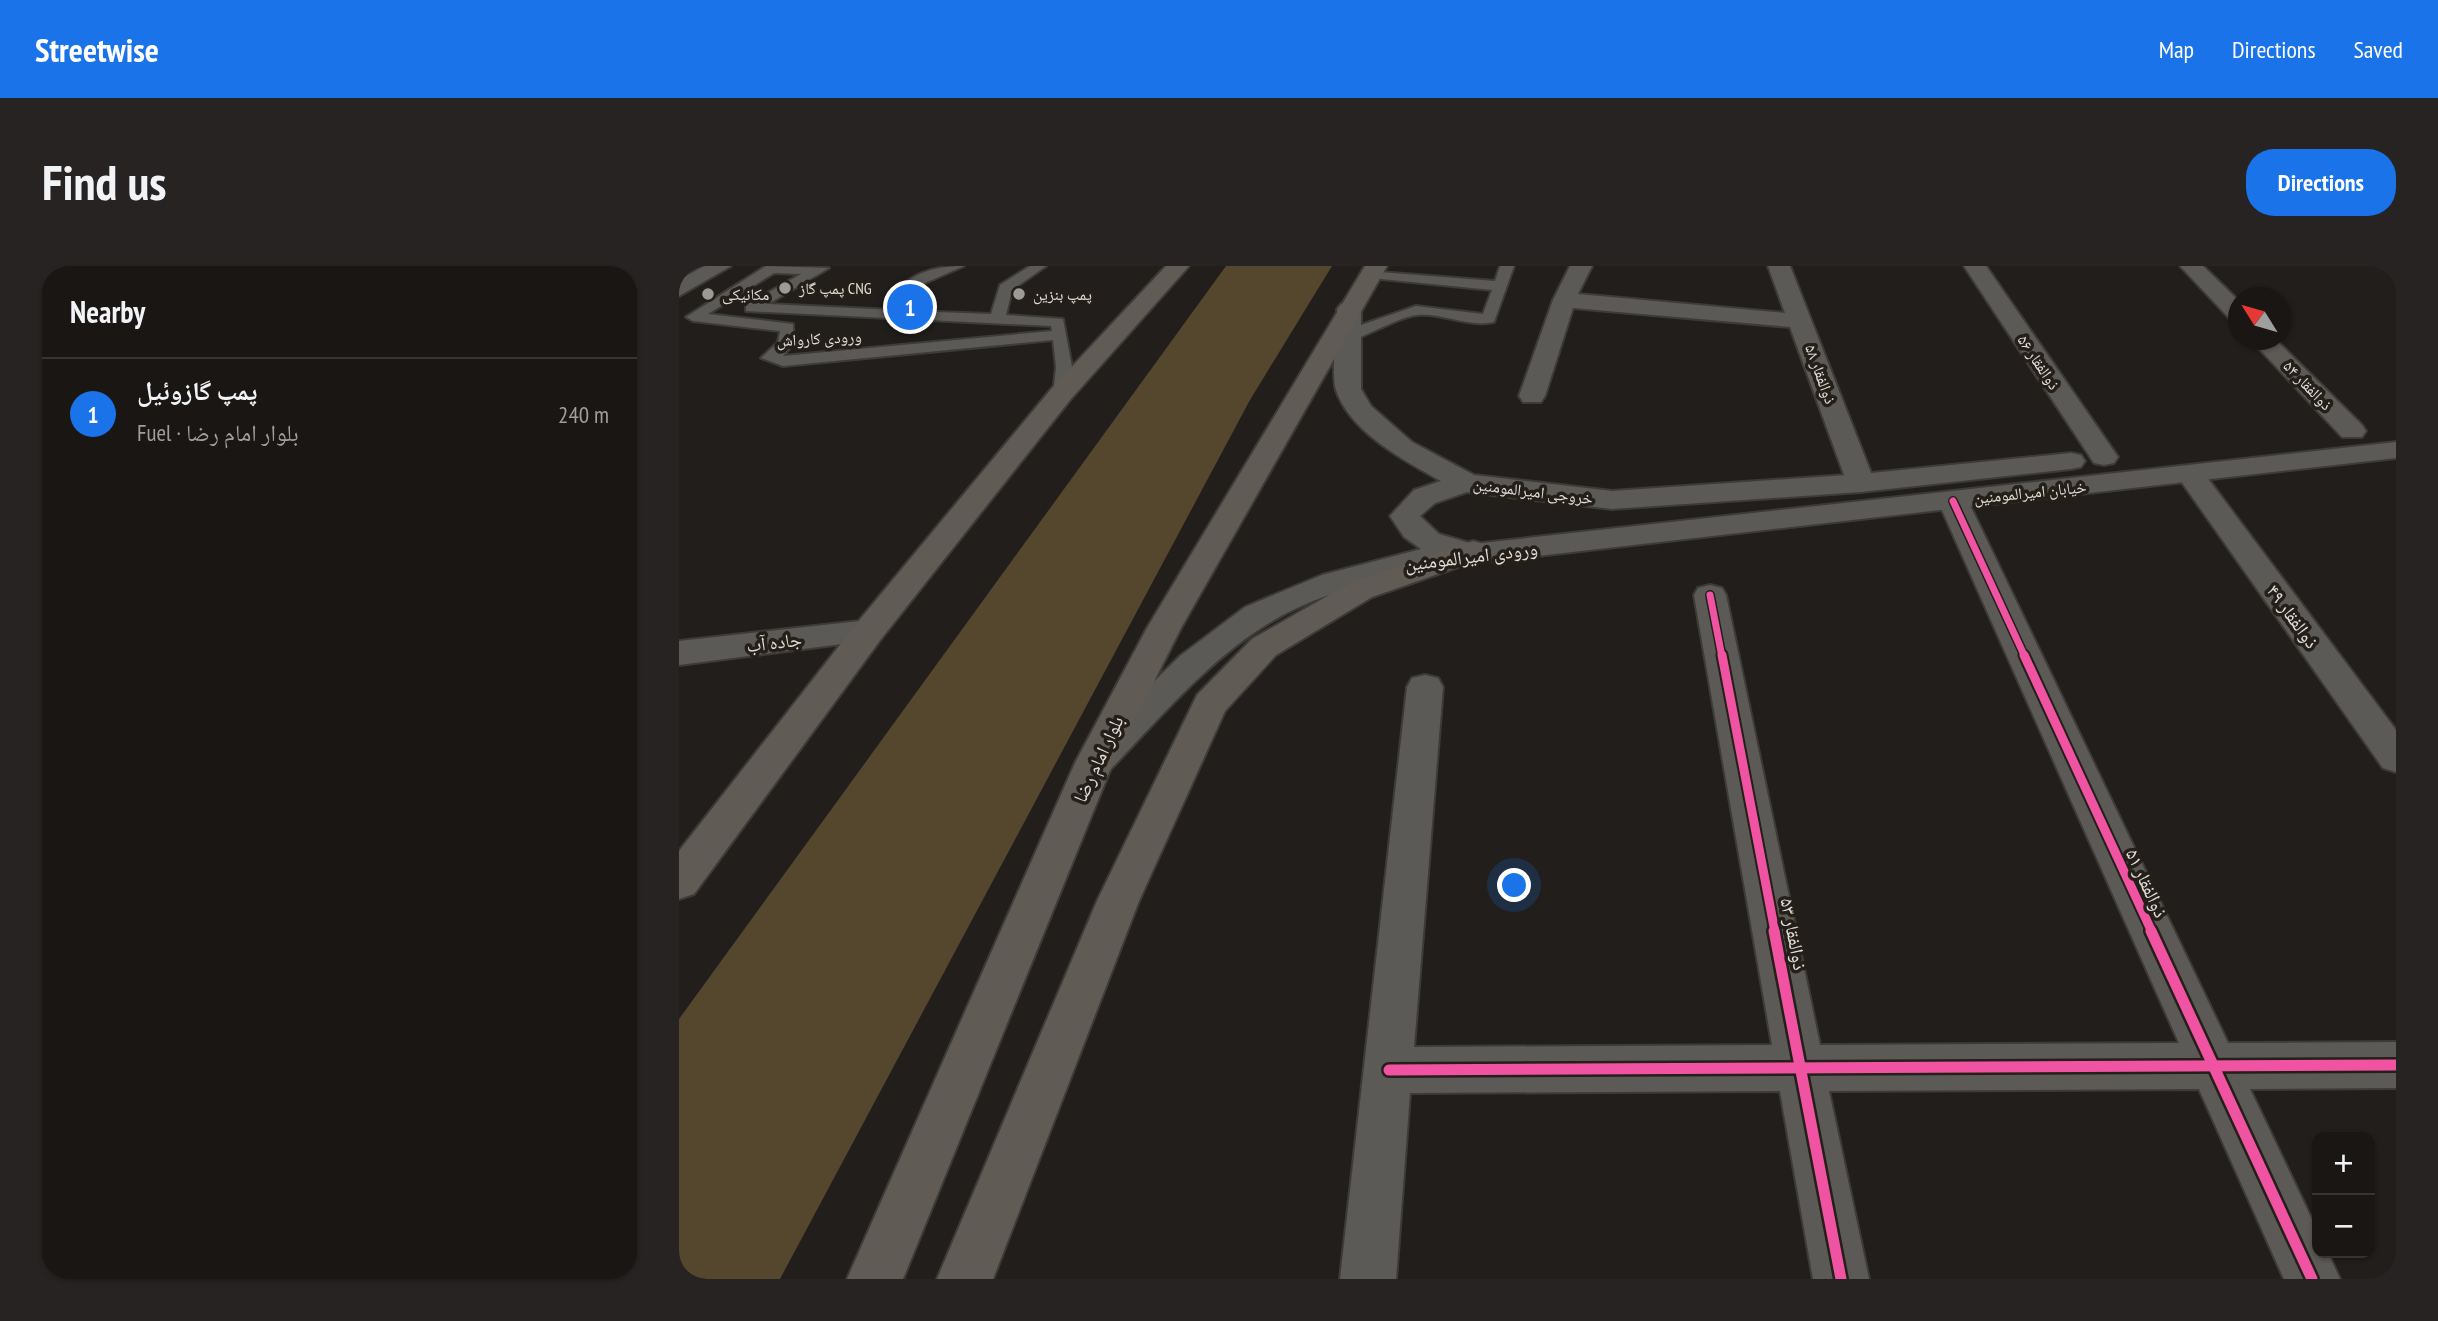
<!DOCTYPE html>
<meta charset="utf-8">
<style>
body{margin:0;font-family:"PT Sans Narrow","Noto Naskh Arabic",sans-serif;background:#262322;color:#f1f3f6}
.controls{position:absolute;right:21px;bottom:21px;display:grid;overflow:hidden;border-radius:14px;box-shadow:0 2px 5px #0004}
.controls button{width:63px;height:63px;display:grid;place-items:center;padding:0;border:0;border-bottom:2px solid #373534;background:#191614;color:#f1f3f6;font:35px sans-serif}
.compass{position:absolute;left:1549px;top:21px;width:63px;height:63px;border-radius:50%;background:#191614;box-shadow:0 2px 5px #0004;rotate:307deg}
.you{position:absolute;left:836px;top:620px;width:24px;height:24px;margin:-18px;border:5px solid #fff;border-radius:50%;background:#1a73e8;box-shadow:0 0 0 10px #1a73e833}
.badge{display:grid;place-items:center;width:46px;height:46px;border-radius:50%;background:#1a73e8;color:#fff;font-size:23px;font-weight:700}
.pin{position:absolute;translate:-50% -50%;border:4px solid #fff;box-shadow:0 2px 7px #0006}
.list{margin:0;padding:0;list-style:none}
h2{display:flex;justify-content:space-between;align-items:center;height:91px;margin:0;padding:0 28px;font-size:30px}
h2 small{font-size:23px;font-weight:400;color:#9f9fa0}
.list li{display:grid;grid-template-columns:46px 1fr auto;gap:21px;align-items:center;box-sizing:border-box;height:112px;padding:0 28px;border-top:2px solid #373534}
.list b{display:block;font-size:26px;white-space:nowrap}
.list p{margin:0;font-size:23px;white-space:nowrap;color:#9f9fa0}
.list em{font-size:23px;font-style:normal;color:#9f9fa0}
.map{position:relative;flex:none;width:1717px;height:1013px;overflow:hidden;border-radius:28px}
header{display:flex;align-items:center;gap:42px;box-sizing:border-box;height:98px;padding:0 35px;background:#1a73e8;color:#fff}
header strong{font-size:33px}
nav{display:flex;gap:38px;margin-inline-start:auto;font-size:24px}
.intro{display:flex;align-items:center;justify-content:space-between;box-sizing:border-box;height:168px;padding:0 42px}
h1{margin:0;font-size:49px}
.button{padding:18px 32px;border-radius:28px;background:#1a73e8;color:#fff;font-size:24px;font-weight:700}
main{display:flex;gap:42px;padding:0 42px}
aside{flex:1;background:#191614;border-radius:28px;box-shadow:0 2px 5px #0004}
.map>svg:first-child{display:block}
</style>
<header>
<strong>Streetwise</strong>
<nav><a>Map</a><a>Directions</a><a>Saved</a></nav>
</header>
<div class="intro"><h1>Find us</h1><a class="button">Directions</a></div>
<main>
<aside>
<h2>Nearby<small></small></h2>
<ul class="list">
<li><span class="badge">1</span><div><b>پمپ گازوئیل</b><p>Fuel · بلوار امام رضا</p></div><em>240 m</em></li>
</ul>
</aside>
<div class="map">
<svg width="1717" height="1013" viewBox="0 0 1717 1013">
<rect width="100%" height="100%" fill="#211e1b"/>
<path fill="#55462e" d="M547 0H653L571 134 101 1013H0V753Z"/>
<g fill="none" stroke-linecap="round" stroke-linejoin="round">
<g stroke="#3d3b38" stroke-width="4">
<g id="lane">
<path d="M87 0 150 2 89 38 214 44 210 37C226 8 253 0 285 0L239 20 224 37 230 45 312 48 321 19 351 0H367L333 24 327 49 384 53 393 101 390 128 382 133 374 128 377 101 374 74 104 100 82 92 99 76 101 65 14 55 7 51ZM95 7 122 8 67 39V45L372 60 373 65 104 90 115 77 114 58 29 48Z"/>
<path d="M821 0H835L815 56C791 62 764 47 739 49 717 50 663 85 648 81L645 78 665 65 737 40 804 48 813 24 692 12 687 11V5L816 15Z"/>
</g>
</g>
<g stroke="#3d3b38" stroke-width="4">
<g id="street">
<path d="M25 0H52L0 30V14Z"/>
<path d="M891 0H913L899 28 1106 47 1089 0H1111L1196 217 1192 223 1182 226 1172 223 1168 217 1111 61 894 42 866 130 862 136H844L840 130 874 34Z"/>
<path d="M1285 0H1307L1439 191 1435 197 1425 199 1415 197Z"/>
<path d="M1501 0H1524L1560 35V56L1552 54Z"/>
<path d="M1572 74H1597L1683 159 1687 165 1683 171H1663Z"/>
<path d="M1511 199 1521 202 1717 464V506L1704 502 1497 208 1501 202Z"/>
<path d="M1274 226 1284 229 1289 235 1549 777 1717 776V822L1571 823 1638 964V987H1649L1661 1013H1605L1520 823 1150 825 1190 1013H1134L1101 825 731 827 717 1013H661L728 421 733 412 746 409 759 412 764 421 735 781 1093 779 1015 329 1019 322 1031 319 1043 322 1047 329 1141 779 1500 777 1259 235 1264 229Z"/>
<path d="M190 354 202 357 207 365 202 373 0 399V375Z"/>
</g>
</g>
<g stroke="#3d3b38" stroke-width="4">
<path id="secondary" d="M670 36 678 38 682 43V123L692 140 733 176 795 209 933 225 1182 208 1392 187 1402 189 1406 195 1402 201 1392 203 1182 226 933 243 788 226 756 237 741 250 760 268 794 278 1717 176V192L735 304C686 317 634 330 590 357 528 395 479 454 429 506L416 510 403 506 397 496 403 486 501 390 566 341 643 309 742 283 725 271 711 250 735 224 762 215C726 195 671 166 657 124 652 110 658 61 658 43L662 38Z"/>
</g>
<g stroke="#3d3b38" stroke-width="4">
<g id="primary">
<path d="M487 0H510L391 134 202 373 15 628 0 633V585L178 357 373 122Z"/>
<path d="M686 0H708L502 362 434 497 224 1013H168L396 497 468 362Z"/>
<path d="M794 275 805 278 810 285 805 292 693 331 597 389 546 445 460 635 314 1013H258L418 635 518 429 573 373 671 317Z"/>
</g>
</g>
<use href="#lane" fill="#5c5a56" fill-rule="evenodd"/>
<use href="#street" fill="#5c5a56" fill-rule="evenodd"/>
<use href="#secondary" fill="#5c5a56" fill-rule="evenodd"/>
<use href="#primary" fill="#615b55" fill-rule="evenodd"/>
<g stroke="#241f18" stroke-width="10">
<g id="cycleway-far2">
<path d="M1274 235 1346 391"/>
<path d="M1031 329 1043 391"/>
</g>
</g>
<g stroke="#241f18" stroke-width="13">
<g id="cycleway-far1">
<path d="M1043 389 1096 666"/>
<path d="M1345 389 1473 666"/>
</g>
</g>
<g stroke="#241f18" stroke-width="16">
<g id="cycleway">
<path d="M1095 665 1162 1013"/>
<path d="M1472 665 1633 1013"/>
<path d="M710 804 1717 799"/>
</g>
</g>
<use href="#cycleway-far2" stroke="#f153a3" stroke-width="7"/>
<use href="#cycleway-far1" stroke="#f153a3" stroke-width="9"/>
<use href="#cycleway" stroke="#f153a3" stroke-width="11"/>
</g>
<g fill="#9d9a96" stroke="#241f18" stroke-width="2.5">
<circle cx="106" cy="22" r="7"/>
<circle cx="29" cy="28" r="7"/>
<circle cx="340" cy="28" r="7"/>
</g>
<g text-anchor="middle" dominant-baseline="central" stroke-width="7" stroke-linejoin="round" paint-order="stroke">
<g font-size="16" fill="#e0ddd8" stroke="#241f18" text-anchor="start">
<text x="120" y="22">پمپ گاز CNG</text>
<text x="43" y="28">مکانیکی</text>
<text x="354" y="28">پمپ بنزین</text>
</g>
<g font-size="16" fill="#e0ddd8" stroke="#241f18">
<text transform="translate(140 72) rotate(-3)">ورودی کارواش</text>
<text transform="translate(1360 96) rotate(56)">ذوالفقار ۵۶</text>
<text transform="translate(1142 108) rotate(70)">ذوالفقار ۵۸</text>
<text transform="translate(1629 119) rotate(46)">ذوالفقار ۵۴</text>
<text transform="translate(854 225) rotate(7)">خروجی امیرالمومنین</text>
<text transform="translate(1351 226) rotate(-6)">خیابان امیرالمومنین</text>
</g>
<g font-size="19" fill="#e0ddd8" stroke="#241f18">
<text transform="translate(792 290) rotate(-7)">ورودی امیرالمومنین</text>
<text transform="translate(1614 350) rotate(54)">ذوالفقار ۴۹</text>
<text transform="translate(95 376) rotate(-7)">جاده آب</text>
<text transform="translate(419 493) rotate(-65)">بلوار امام رضا</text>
<text transform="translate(1468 617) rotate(65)">ذوالفقار ۵۱</text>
<text transform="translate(1115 668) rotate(79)">ذوالفقار ۵۳</text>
</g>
</g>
</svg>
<div class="controls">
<button>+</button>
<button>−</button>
</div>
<svg class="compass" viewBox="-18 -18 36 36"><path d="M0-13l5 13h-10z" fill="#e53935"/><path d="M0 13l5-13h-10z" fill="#9f9fa0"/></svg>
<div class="you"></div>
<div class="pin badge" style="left:231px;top:41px">1</div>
</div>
</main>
